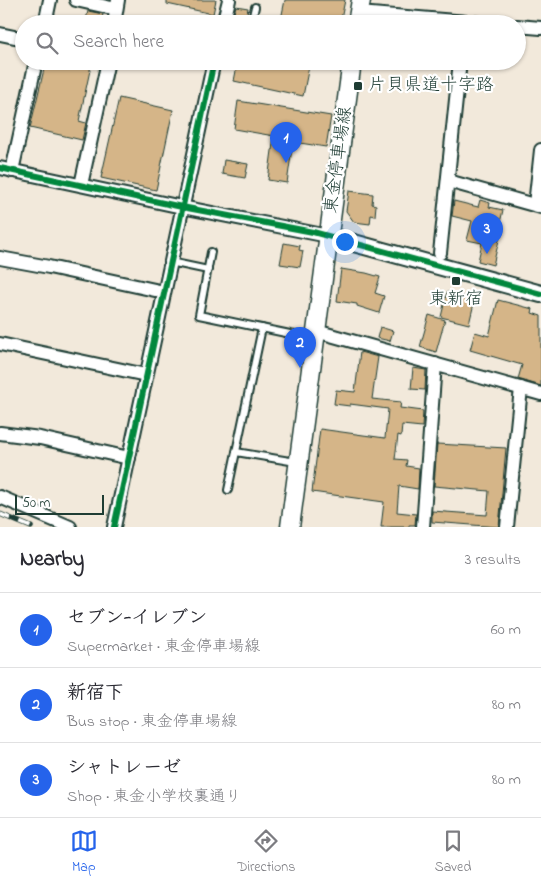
<!DOCTYPE html>
<meta charset="utf-8">
<style>
body{margin:0;font-family:"Indie Flower","Klee One",sans-serif;background:#f7f7f7;color:#2b2b33}
.scale{position:absolute;left:15px;bottom:12px;width:89px;box-sizing:border-box;padding-left:5px;border:2px solid #1f3d34;border-top:0;font-size:14px;line-height:18px;white-space:nowrap;color:#1f3d34;-webkit-text-stroke:4px #fff;paint-order:stroke}
.you{position:absolute;left:344px;top:241px;width:18px;height:18px;margin:-12px;border:4px solid #fff;border-radius:50%;background:#1a73e8;box-shadow:0 0 0 8px #1a73e833}
.badge{display:grid;place-items:center;width:32px;height:32px;border-radius:50%;background:#2563eb;color:#fff;font-size:16px;font-weight:700}
.pin{position:absolute;translate:-50% -41px;filter:drop-shadow(0 1px 2px #0008)}
.pin::after{content:'';position:absolute;top:26px;width:18px;height:15px;background:inherit;clip-path:polygon(0 0,100% 0,50% 100%)}
.list{margin:0;padding:0;list-style:none}
h2{display:flex;justify-content:space-between;align-items:center;height:65px;margin:0;padding:0 20px;font-size:21px}
h2 small{font-size:16px;font-weight:400;color:#7c7c81}
.list li{display:grid;grid-template-columns:32px 1fr auto;gap:15px;align-items:center;box-sizing:border-box;height:75px;padding:0 20px;border-top:1px solid #e1e1e2}
.list b{display:block;font-size:19px;white-space:nowrap}
.list p{margin:0;font-size:16px;white-space:nowrap;color:#7c7c81}
.list em{font-size:16px;font-style:normal;color:#7c7c81}
.icon{flex:none;width:28px;height:28px;fill:none;stroke:currentColor;stroke-width:2;stroke-linecap:round;stroke-linejoin:round}
.map{position:relative;flex:none;width:541px;height:527px;overflow:hidden}
.search{position:absolute;background:#fff;box-shadow:0 1px 4px #0004;left:15px;right:15px;top:15px;height:55px;display:flex;align-items:center;gap:12px;box-sizing:border-box;padding:0 18px;border-radius:28px;color:#7c7c81;font-size:19px}
.sheet{height:290px;background:#fff}
nav{display:flex;justify-content:space-around;align-items:center;box-sizing:border-box;height:70px;border-top:1px solid #e1e1e2;background:#fff;font-size:14px;color:#7c7c81}
nav a{display:grid;justify-items:center;gap:2px}
nav .on{color:#2563eb}
.map>svg:first-child{display:block}
</style>
<div class="map">
<svg width="541" height="527" viewBox="0 0 541 527">
<rect width="100%" height="100%" fill="#f2e9db"/>
<filter id="ink" filterUnits="userSpaceOnUse"><feTurbulence type="fractalNoise" baseFrequency=".02" numOctaves="2"/><feDisplacementMap in="SourceGraphic" scale="10" xChannelSelector="R" yChannelSelector="G"/><feConvolveMatrix kernelMatrix="1 2 1 2 8 2 1 2 1" color-interpolation-filters="sRGB"/></filter>
<g filter="url(#ink)">
<g fill="#d5b588" stroke="#1f3d34">
<path d="M167 0H216L213 14 167 4Z"/>
<path d="M285 0H345L340 24H280Z"/>
<path d="M236 6 248 8 245 24H231Z"/>
<path d="M88 11 103 14 101 24H85Z"/>
<path d="M46 61H92L79 121 86 123 82 140 30 128Z"/>
<path d="M238 61H289L309 66 303 96 234 81Z"/>
<path d="M119 98 173 110 156 190 101 178Z"/>
<path d="M238 101 331 116 326 147 293 142 287 183 268 180 274 136 234 129Z"/>
<path d="M224 160 248 164 245 178 222 174Z"/>
<path d="M349 191 373 194 372 204 376 205 375 216 371 215 370 224 354 222 346 211Z"/>
<path d="M480 200 490 203 489 207 503 210 498 232H501L493 265 478 261 482 243 467 240 472 221 452 216 454 201 478 207Z"/>
<path d="M284 243 300 246 299 250 303 251 300 267 280 264Z"/>
<path d="M341 269 366 273 380 277 375 293 384 296 379 313 357 306V304L337 301Z"/>
<path d="M447 292 475 299 469 324 441 317Z"/>
<path d="M498 300 533 309 532 313 541 316V386L518 379 522 365 470 350 475 332 489 336Z"/>
<path d="M429 315 445 320 436 352 420 347Z"/>
<path d="M380 327 393 331 390 341 377 338Z"/>
<path d="M360 352 378 357 372 399 401 402 400 408 423 411 422 427 402 425 401 436 398 435 395 459 407 460 406 466 419 468 418 489 399 486 397 512 416 514 415 525H409V527H381L384 502 312 492 320 429 385 438 388 409 350 404V406L334 404 336 390 355 392Z"/>
<path d="M413 368 426 370 425 390 411 389Z"/>
<path d="M437 444 506 448 499 527 432 522V511L487 515 489 491 434 486Z"/>
</g>
<g fill="none" stroke-linecap="round" stroke-linejoin="round">
<g stroke="#1f3d34" stroke-width="10">
<g id="service">
<path d="M251 24 255 7"/>
<path d="M211 252 199 315 314 339"/>
<path d="M170 262 208 270"/>
<path d="M236 452 296 462"/>
<path d="M228 490 262 328"/>
</g>
</g>
<g stroke="#1f3d34" stroke-width="16">
<g id="minor">
<path d="M76 0 116 9"/>
<path d="M359 13 491 24"/>
<path d="M45 24 50 0"/>
<path d="M114 24 118 0"/>
<path d="M223 24 229 0"/>
<path d="M517 26 541 28"/>
<path d="M0 34 24 39"/>
<path d="M0 168 182 207 328 236"/>
<path d="M12 171 36 61"/>
<path d="M448 181 541 207"/>
<path d="M81 185 108 61"/>
<path d="M535 205 541 150"/>
<path d="M440 253 460 61"/>
<path d="M0 258 49 267 164 292"/>
<path d="M316 331 541 394"/>
<path d="M0 344 146 375"/>
<path d="M0 433 40 438 129 458"/>
<path d="M0 497 70 527"/>
<path d="M114 527 214 61"/>
<path d="M423 527 435 364"/>
<path d="M507 527 521 388"/>
</g>
</g>
<g stroke="#1f3d34" stroke-width="20">
<path id="tertiary" d="M328 236 541 294"/>
</g>
<g stroke="#1f3d34" stroke-width="21">
<g id="secondary">
<path d="M357 24 361 0"/>
<path d="M290 527 352 61"/>
</g>
</g>
<use href="#service" stroke="#fff" stroke-width="6"/>
<use href="#minor" stroke="#fff" stroke-width="12"/>
<use href="#tertiary" stroke="#fff" stroke-width="16"/>
<use href="#secondary" stroke="#fff" stroke-width="18"/>
<g stroke="#1f3d34" stroke-width="5.5">
<path id="rail" d="M0 514 31 527"/>
</g>
<use href="#rail" stroke="#fff" stroke-width="4" stroke-dasharray="11" stroke-linecap="butt"/>
<g stroke="#fff" stroke-width="9">
<g id="cycleway">
<path d="M0 168 182 207 313 232 541 294"/>
<path d="M114 527 214 61"/>
</g>
</g>
<use href="#cycleway" stroke="#00873e" stroke-width="6"/>
</g>
</g>
<g fill="#1f3d34" stroke="#fff" stroke-width="2">
<rect x="353" y="81" width="10" height="10" rx="2.5"/>
<rect x="451" y="276" width="10" height="10" rx="2.5"/>
</g>
<g text-anchor="middle" dominant-baseline="central" stroke-width="4.5" stroke-linejoin="round" paint-order="stroke">
<g font-size="18" fill="#1f3d34" stroke="#fff" text-anchor="start">
<text x="368" y="86">片貝県道十字路</text>
<text x="456" y="300" text-anchor="middle">東新宿</text>
</g>
<g font-size="18" fill="#1f3d34" stroke="#fff">
<text transform="translate(339 160) rotate(-82)">東金停車場線</text>
</g>
</g>
</svg>
<div class="scale">50 m</div>
<div class="you"></div>
<div class="pin badge" style="left:286px;top:163px">1</div>
<div class="pin badge" style="left:300px;top:368px">2</div>
<div class="pin badge" style="left:487px;top:254px">3</div>
<div class="search"><svg class="icon" aria-label="search" viewBox="0 0 24 24"><circle cx="10" cy="10" r="6"/><path d="M15 15l6 6"/></svg>Search here</div>
</div>
<section class="sheet">
<h2>Nearby<small>3 results</small></h2>
<ul class="list">
<li><span class="badge">1</span><div><b>セブン-イレブン</b><p>Supermarket · 東金停車場線</p></div><em>60 m</em></li>
<li><span class="badge">2</span><div><b>新宿下</b><p>Bus stop · 東金停車場線</p></div><em>80 m</em></li>
<li><span class="badge">3</span><div><b>シャトレーゼ</b><p>Shop · 東金小学校裏通り</p></div><em>80 m</em></li>
</ul>
</section>
<nav>
<a class="on"><svg class="icon" aria-label="map" viewBox="0 0 24 24"><path d="M3 6l6-2 6 2 6-2v14l-6 2-6-2-6 2zM9 4v14M15 6v14"/></svg>Map</a>
<a><svg class="icon" aria-label="directions" viewBox="0 0 24 24"><path d="M12 3l9 9-9 9-9-9zM9 14v-3h6M13 9l2 2-2 2"/></svg>Directions</a>
<a><svg class="icon" aria-label="saved" viewBox="0 0 24 24"><path d="M7 4h10v16l-5-4-5 4z"/></svg>Saved</a>
</nav>
